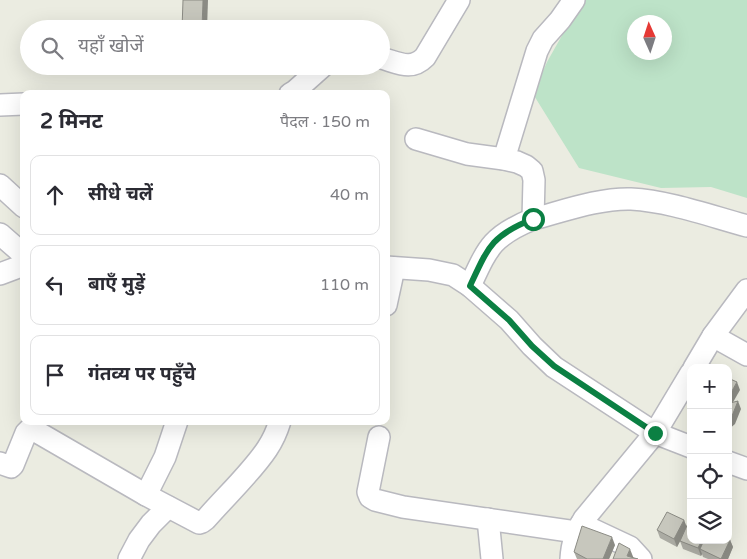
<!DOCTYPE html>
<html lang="hi">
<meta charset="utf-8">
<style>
body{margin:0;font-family:"Varela Round","Noto Sans Devanagari",sans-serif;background:#f2f2f3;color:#2b2b33}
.controls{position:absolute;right:15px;bottom:15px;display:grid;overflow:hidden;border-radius:10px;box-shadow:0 5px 20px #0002}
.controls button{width:45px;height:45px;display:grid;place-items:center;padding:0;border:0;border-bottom:1px solid #e1e1e2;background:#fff;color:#2b2b33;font:25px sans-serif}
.compass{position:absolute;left:627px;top:15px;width:45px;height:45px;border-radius:50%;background:#fff;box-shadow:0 5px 20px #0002;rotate:357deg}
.stop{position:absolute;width:15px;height:15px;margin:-11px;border:4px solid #0b8043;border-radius:50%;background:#fff}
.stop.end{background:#0b8043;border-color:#fff;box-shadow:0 1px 5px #0008}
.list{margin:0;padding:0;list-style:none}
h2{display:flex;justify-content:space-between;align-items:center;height:65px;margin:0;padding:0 20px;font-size:21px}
h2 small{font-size:16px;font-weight:400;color:#7c7c81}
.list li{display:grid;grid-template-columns:32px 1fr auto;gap:15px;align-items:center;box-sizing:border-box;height:80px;margin:0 10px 10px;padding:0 10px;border:1px solid #e1e1e2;border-radius:10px}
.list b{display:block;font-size:19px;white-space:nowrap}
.list em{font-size:16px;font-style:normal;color:#7c7c81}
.icon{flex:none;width:28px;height:28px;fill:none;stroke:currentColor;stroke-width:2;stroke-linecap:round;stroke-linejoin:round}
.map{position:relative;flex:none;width:747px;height:559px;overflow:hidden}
.search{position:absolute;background:#fff;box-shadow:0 5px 20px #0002;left:20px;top:20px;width:370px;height:55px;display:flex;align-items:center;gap:12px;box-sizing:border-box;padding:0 18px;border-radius:28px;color:#7c7c81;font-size:19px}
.panel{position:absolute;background:#fff;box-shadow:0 5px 20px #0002;left:20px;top:90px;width:370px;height:335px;border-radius:10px}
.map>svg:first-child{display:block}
</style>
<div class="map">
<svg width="747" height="559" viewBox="0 0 747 559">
<rect width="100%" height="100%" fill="#ebece1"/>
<path fill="#bde3c8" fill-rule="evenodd" d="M582 0H747V198L711 187 661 188 579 168 533 94 547 62ZM634 22H664V52H634Z"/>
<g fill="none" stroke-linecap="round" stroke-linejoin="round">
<g stroke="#b9b9bf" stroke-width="24">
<g id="minor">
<path d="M381 58C399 63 411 71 425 57L459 0"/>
<path d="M290 94 295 91 323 66"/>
<path d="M0 105 24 104"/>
<path d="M416 139 467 154 504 159 517 162 526 166 532 171 534 180 533 219C492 236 488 247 470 286"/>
<path d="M504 159 537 51 543 39 560 20 574 0"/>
<path d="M0 185 24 207"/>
<path d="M533 219C564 211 599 198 631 199 669 201 710 216 747 226"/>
<path d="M0 234 24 255"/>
<path d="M386 267 429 270 453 275 470 286 509 320 532 346 554 367 655 433 691 447"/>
<path d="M0 274 24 265"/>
<path d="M386 305 394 268"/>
<path d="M713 336 747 355"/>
<path d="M694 368 713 336 747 290"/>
<path d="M177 421 165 457 146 495 199 523 202 522 206 519C225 497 251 473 267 449 273 440 277 431 280 421"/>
<path d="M379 437 368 492 370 497 375 500 403 507 576 532"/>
<path d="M728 462 747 469"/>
<path d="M0 463 11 467 13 465 26 433 29 430 32 429 146 495"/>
<path d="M488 519 492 559"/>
<path d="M581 524 630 547 641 559"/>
<path d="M129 559 139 540 151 524 168 507"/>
<path d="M571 559C572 541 576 534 584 519L655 433 691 373"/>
</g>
</g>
<use href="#minor" stroke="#fff" stroke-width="21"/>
</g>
<g fill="#ababa3">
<path d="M181 66H286V71L183 73Z"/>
<path d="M684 520 691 540H730L733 547 728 559H708L703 557 702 554 701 556 683 549 680 541 681 539 677 547 660 538 657 530Z"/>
<path d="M615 545 609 559H577L574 552Z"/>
</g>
<g fill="#8b8b84">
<path d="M203 0H208L207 29H202Z"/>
<path d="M737 382 740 390 728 411V398Z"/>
<path d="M738 401 741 409 735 424 728 430V420Z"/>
<path d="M684 520 687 528 677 547 674 539Z"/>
<path d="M612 537 615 545 609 559H603Z"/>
<path d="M702 540H708L700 549 702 554 701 556 698 548Z"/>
<path d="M730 540 733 547 728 559H721Z"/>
<path d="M630 549 634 559 627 556Z"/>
</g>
<g fill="#c7c7bd" stroke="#8b8b84">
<path d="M183 0H203L202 29H182Z"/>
<path d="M728 378 737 382 728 398Z"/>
<path d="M738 401 732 416 728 420V407L730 403Z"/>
<path d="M667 512 684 520 674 539 657 530Z"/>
<path d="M689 521 691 522V540H702L698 548 680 541Z"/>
<path d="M582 526 612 537 603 559H587L574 552Z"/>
<path d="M728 539 730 540 721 559 700 549 704 540H728Z"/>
<path d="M619 543 630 549 627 556 638 559H613Z"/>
</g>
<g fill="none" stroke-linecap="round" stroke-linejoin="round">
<path stroke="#0b8043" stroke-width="6" d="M533 219C492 235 488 247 470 286L509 320 532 346 554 366 655 433"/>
</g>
</svg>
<div class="controls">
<button>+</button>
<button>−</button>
<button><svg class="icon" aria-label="locate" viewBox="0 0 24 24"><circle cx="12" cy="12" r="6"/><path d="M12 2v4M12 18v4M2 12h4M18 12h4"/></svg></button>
<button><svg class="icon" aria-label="layers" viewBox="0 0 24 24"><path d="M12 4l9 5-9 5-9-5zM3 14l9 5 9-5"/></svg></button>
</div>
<svg class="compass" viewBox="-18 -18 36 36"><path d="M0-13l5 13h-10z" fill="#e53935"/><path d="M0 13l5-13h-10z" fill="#7c7c81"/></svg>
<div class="stop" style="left:533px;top:219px"></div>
<div class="stop end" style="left:655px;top:433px"></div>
<div class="search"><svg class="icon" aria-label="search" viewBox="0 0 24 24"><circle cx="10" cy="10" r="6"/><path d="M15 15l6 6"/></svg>यहाँ खोजें</div>
<section class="panel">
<h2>2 मिनट<small>पैदल · 150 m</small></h2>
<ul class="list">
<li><svg class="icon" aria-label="ahead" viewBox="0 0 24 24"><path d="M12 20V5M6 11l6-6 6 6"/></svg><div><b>सीधे चलें</b></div><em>40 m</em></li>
<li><svg class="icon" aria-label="left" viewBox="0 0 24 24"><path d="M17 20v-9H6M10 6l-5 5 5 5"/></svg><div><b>बाएँ मुड़ें</b></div><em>110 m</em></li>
<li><svg class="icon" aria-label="arrive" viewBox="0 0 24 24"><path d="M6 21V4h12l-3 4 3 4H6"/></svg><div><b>गंतव्य पर पहुँचे</b></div></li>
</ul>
</section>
</div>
